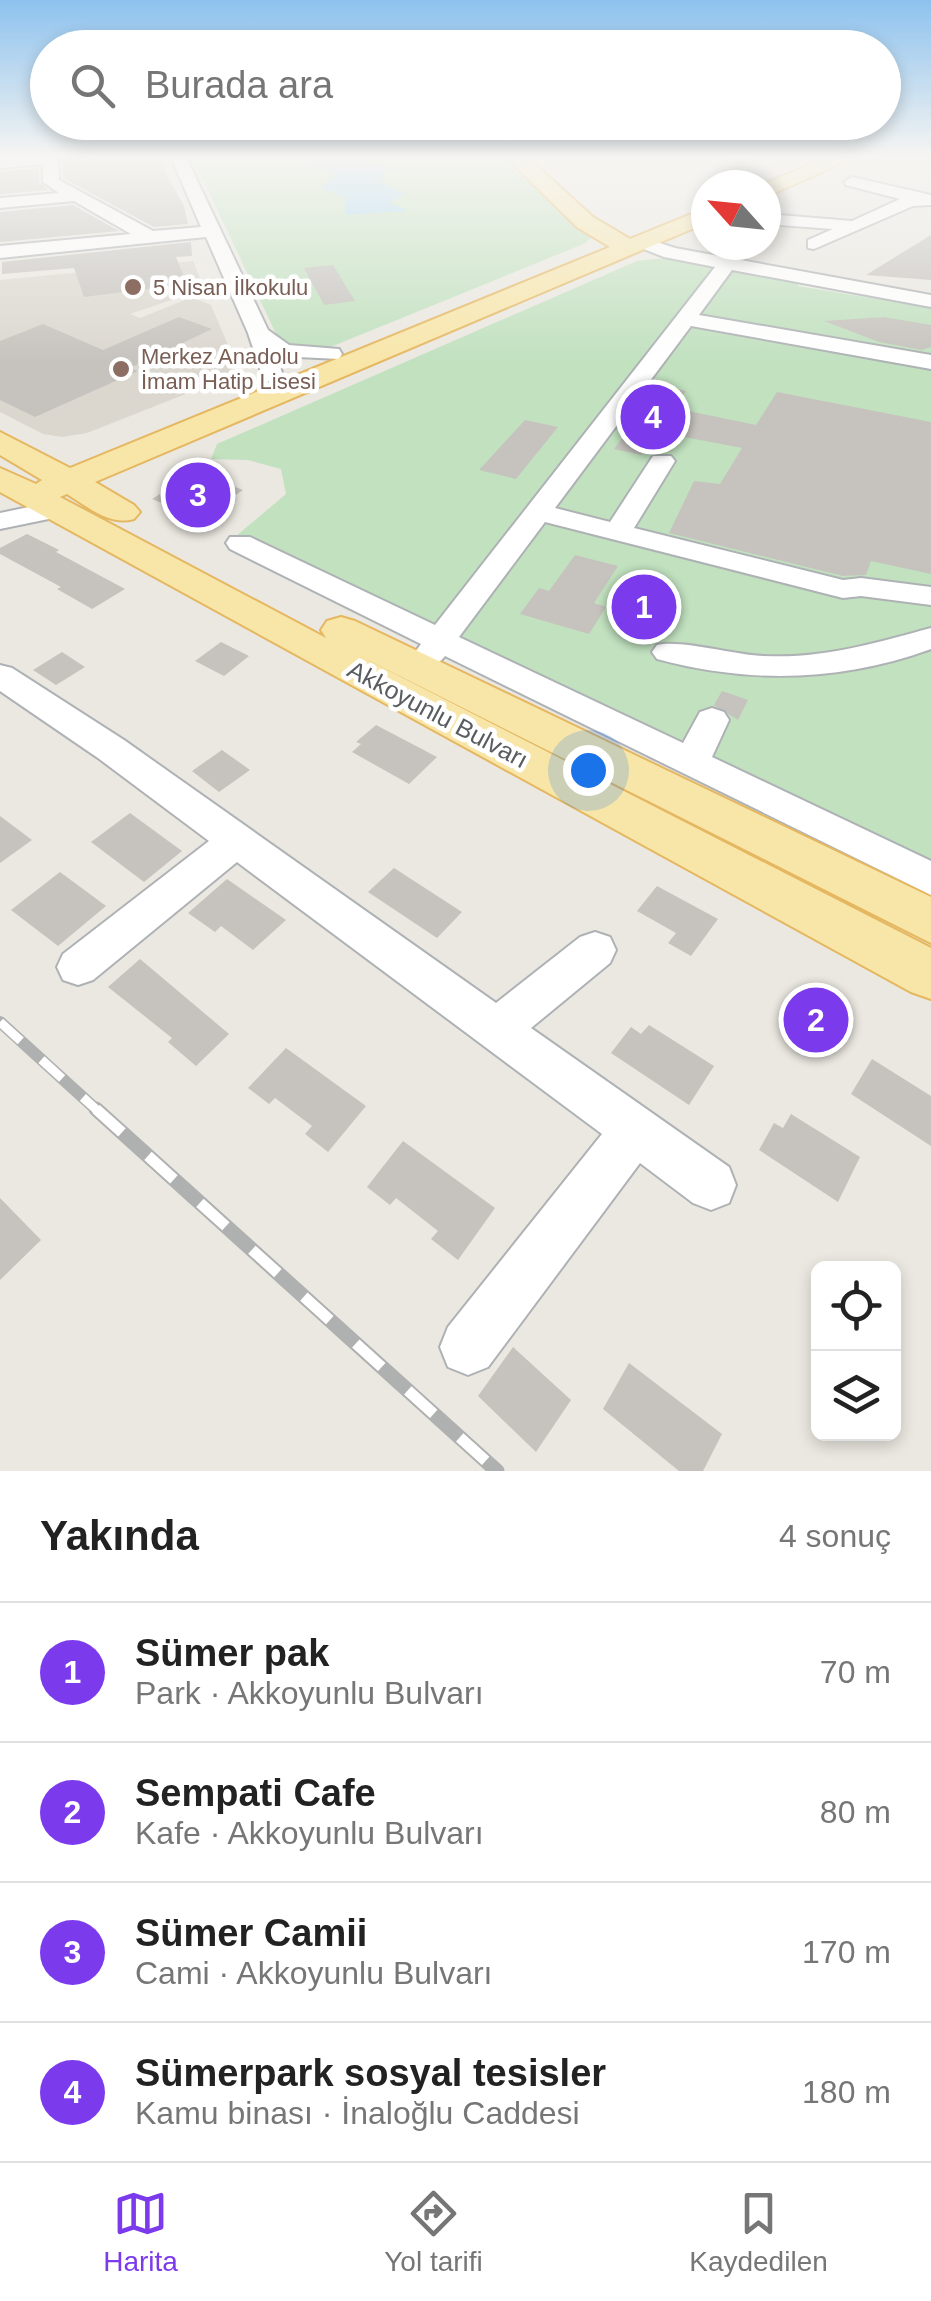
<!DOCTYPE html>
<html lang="tr">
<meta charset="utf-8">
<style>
body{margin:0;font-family:Helvetica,sans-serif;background:#f6f6f6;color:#222}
.controls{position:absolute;right:30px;bottom:30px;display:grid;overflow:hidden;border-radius:15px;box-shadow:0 5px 15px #0003}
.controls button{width:90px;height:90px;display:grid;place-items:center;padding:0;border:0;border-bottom:2px solid #e0e0e0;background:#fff;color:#222;font:50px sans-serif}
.compass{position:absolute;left:691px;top:170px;width:90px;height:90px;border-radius:50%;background:#fff;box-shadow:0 5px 15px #0003;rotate:297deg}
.you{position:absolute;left:588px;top:770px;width:35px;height:35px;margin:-25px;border:8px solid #fff;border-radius:50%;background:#1a73e8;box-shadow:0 0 0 15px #1a73e833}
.badge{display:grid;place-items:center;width:65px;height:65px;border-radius:50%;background:#7c3aed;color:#fff;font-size:32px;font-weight:700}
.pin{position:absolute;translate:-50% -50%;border:5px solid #fff;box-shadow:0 2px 10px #0006}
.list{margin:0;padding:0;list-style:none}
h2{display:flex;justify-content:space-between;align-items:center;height:130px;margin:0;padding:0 40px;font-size:42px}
h2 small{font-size:32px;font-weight:400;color:#767676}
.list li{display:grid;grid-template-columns:65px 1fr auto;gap:30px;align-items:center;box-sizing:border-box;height:140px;padding:0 40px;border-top:2px solid #e0e0e0}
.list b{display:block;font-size:38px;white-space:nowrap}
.list p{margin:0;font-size:32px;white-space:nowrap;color:#767676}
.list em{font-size:32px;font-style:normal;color:#767676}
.icon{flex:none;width:55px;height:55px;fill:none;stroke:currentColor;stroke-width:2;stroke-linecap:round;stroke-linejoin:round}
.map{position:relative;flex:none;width:931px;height:1471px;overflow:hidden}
.search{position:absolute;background:#fff;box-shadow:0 5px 15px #0003;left:30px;right:30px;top:30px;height:110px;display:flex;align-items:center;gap:25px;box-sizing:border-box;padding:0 35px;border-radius:55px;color:#767676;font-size:38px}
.sheet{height:690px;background:#fff}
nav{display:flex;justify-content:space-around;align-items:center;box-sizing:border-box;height:140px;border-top:2px solid #e0e0e0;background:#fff;font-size:28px;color:#767676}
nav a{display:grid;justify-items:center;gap:5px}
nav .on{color:#7c3aed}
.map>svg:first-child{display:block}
</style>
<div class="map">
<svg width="931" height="1471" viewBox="0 0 931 1471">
<rect width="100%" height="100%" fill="#ebe8e1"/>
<path fill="#dbd7cf" d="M193 261 204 289 130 314 140 318 192 297 211 305 236 364 221 380 87 433 62 437 43 434 0 412V280Z"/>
<g fill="#c1e1bf">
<path d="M192 157H499L593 235 586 243 323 350 292 347 279 340Z"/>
<path d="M665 258 798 283V286L931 308V897L229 542 286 494 281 469 248 460 211 459 217 444 637 261Z"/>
</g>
<path fill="#a4d8f7" d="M363 157 388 168 380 181 405 195 389 202 408 211 345 215 346 198 321 188 335 176 303 158Z"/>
<g fill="#c6c3be">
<path d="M62 157H157L184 206 188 224 154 227 63 178Z"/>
<path d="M39 168V182L48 190 0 194V172Z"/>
<path d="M73 205 119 231 0 242V212Z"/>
<path d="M931 235V280L866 275Z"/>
<path d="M191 242 192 256 176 257 187 284 84 297 74 268 2 274V262Z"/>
<path d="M333 265 355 301 324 305 304 268Z"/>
<path d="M179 317 212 329 130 368 138 371 35 417 0 400V341L43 324 103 350Z"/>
<path d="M884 317 931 325V347L922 350 879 342 824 321Z"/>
<path d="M662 386 686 391 674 408 756 425 777 392 931 422V574L871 561 866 575 843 576 669 533 694 481 720 484 742 448 658 432 641 455 614 449Z"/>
<path d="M525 420 558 427 516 479 479 470Z"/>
<path d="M212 478 243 490 200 519 152 499 184 479Z"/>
<path d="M27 534 59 550 56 552 125 589 92 609 57 589 61 587 0 554V548Z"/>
<path d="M575 555 618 566 594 603 606 607 589 634 520 614 539 588 549 591Z"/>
<path d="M221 642 249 656 224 676 195 661Z"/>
<path d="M62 652 85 667 56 685 33 670Z"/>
<path d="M722 691 748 700 738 720 714 705Z"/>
<path d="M376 725 437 757 409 784 352 752 361 744 356 742Z"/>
<path d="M222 750 250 770 219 792 192 771Z"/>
<path d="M130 813 182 851 144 882 91 842Z"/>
<path d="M0 816 32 840 0 863Z"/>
<path d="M394 868 462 912 437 938 368 892Z"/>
<path d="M60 872 106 906 58 946 11 910Z"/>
<path d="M227 879 286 920 253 950 221 926 215 932 188 913Z"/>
<path d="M657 886 718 919 691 956 668 943 676 933 637 911Z"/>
<path d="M140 959 229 1034 196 1066 168 1042 172 1038 108 987Z"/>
<path d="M649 1025 714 1066 689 1105 611 1053 631 1027 641 1034Z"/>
<path d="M286 1048 366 1106 328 1152 305 1134 312 1126 275 1098 269 1104 248 1088Z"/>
<path d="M872 1059 931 1096V1146L851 1094Z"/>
<path d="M791 1114 860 1157 838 1202 759 1150 774 1123 783 1128Z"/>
<path d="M403 1141 495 1208 458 1260 431 1239 438 1231 396 1198 390 1205 367 1187Z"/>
<path d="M0 1198 41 1240 0 1280Z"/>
<path d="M513 1347 571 1400 536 1452 478 1396Z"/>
<path d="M629 1363 722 1434 703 1471H679L603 1409Z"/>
</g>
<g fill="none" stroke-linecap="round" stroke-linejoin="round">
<g stroke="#aeb2b5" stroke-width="4">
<g id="minor">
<path d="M58 157 59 180 153 231 201 227 171 157H186L268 330 289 345 339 349 342 354 339 359 277 356 283 376 280 381H264L248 333 206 237 0 258V246L131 234 74 201 0 208V198L59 193 43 182V164L0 168V158Z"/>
<path d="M852 177 931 195V205L913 206 814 249 808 248V240L833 229 766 224 767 214 852 221 900 199 846 185 844 182Z"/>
<path d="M642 237 675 248 931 295V307L732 270 699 315 931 355V369L691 326 555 508 610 522 653 456H671L675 461 634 528 843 580 861 578 931 587V605L861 596 843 598 545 522 459 637 683 743 700 712 712 708 724 712 729 720 712 757 931 861V895L445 656C438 666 429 665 418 662L413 655 421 644 230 549 226 543 230 537H250L435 625 715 267 664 257 636 246V238Z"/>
<path d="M58 501 68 503 72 509 68 515 0 529V513Z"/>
<path d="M931 628V649C840 682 750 684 657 659L652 652 657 645C679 639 735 655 764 656 823 659 875 643 931 628Z"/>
<path d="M0 665 12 668 124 740 496 1003 580 937 595 932 610 937 616 950 610 963 531 1028 729 1167 736 1185 729 1203 711 1210 693 1203 640 1163 488 1367 468 1375 448 1367 440 1347 448 1327 602 1134 237 862 93 980 78 985 63 980 57 967 63 954 209 841 98 758 0 691Z"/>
</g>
</g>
<g stroke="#e5b760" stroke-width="4">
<g id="major">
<path d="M506 157H527L593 217 630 239 706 208V223L95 482 134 505 140 512 134 519C109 526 88 507 67 494L60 497 326 638 321 630 327 621 341 617 355 621 931 897V943L350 651 931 948V999L911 992 0 492V468L36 484 42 480 0 455V432L70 468 610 247 577 227Z"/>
<path d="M828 157H855L766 197V185H762Z"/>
</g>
</g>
<use href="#minor" fill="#fff" fill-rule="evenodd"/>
<use href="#major" fill="#f8e6a9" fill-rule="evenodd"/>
<g stroke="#afb0b0" stroke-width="12">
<path id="rail-far1" d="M0 1022 99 1112"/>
</g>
<g stroke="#afb0b0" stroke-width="15">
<path id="rail" d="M96 1109 497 1471"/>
</g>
<use href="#rail-far1" stroke="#fff" stroke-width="9" stroke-dasharray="28" stroke-linecap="butt"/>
<use href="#rail" stroke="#fff" stroke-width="11" stroke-dasharray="35" stroke-linecap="butt"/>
</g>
<linearGradient id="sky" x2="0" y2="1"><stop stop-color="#8dc2ee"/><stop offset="0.43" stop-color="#f6f5f2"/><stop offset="1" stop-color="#f6f5f2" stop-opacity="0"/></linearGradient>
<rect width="931" height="363" fill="url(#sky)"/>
<g fill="#8d6e63" stroke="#fff" stroke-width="4">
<circle cx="133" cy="287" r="10"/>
<circle cx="121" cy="369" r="10"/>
</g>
<g text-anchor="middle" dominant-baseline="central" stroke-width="9" stroke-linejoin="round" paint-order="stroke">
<g font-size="22" fill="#785e54" stroke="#fff" text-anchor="start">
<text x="153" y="287">5 Nisan İlkokulu</text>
<text x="141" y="356">Merkez Anadolu<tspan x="141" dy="25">İmam Hatip Lisesi</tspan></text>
</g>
<g font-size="25" fill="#595d60" stroke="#fff">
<text transform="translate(438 714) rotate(28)">Akkoyunlu Bulvarı</text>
</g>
</g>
</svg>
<div class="controls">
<button><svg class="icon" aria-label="locate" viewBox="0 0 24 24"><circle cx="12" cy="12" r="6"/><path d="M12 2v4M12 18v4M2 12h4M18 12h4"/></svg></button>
<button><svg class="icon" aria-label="layers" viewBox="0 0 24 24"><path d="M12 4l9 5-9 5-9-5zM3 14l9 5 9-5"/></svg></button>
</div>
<svg class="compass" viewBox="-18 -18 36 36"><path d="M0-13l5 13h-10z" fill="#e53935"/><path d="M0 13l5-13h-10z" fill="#767676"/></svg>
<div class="you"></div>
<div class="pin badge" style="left:644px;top:607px">1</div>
<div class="pin badge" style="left:816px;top:1020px">2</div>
<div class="pin badge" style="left:198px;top:495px">3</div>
<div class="pin badge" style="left:653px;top:417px">4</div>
<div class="search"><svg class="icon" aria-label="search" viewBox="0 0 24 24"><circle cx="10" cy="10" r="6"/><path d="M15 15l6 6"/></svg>Burada ara</div>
</div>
<section class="sheet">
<h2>Yakında<small>4 sonuç</small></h2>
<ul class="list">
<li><span class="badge">1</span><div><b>Sümer pak</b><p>Park · Akkoyunlu Bulvarı</p></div><em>70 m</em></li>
<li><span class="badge">2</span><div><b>Sempati Cafe</b><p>Kafe · Akkoyunlu Bulvarı</p></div><em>80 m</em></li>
<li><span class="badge">3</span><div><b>Sümer Camii</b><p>Cami · Akkoyunlu Bulvarı</p></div><em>170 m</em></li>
<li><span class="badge">4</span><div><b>Sümerpark sosyal tesisler</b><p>Kamu binası · İnaloğlu Caddesi</p></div><em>180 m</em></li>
</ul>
</section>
<nav>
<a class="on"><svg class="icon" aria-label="map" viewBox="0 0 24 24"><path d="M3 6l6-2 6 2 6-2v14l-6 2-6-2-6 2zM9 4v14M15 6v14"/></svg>Harita</a>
<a><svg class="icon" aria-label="directions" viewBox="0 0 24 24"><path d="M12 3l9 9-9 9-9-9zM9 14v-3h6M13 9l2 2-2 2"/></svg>Yol tarifi</a>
<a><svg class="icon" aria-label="saved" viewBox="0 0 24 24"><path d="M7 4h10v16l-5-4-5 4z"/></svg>Kaydedilen</a>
</nav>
